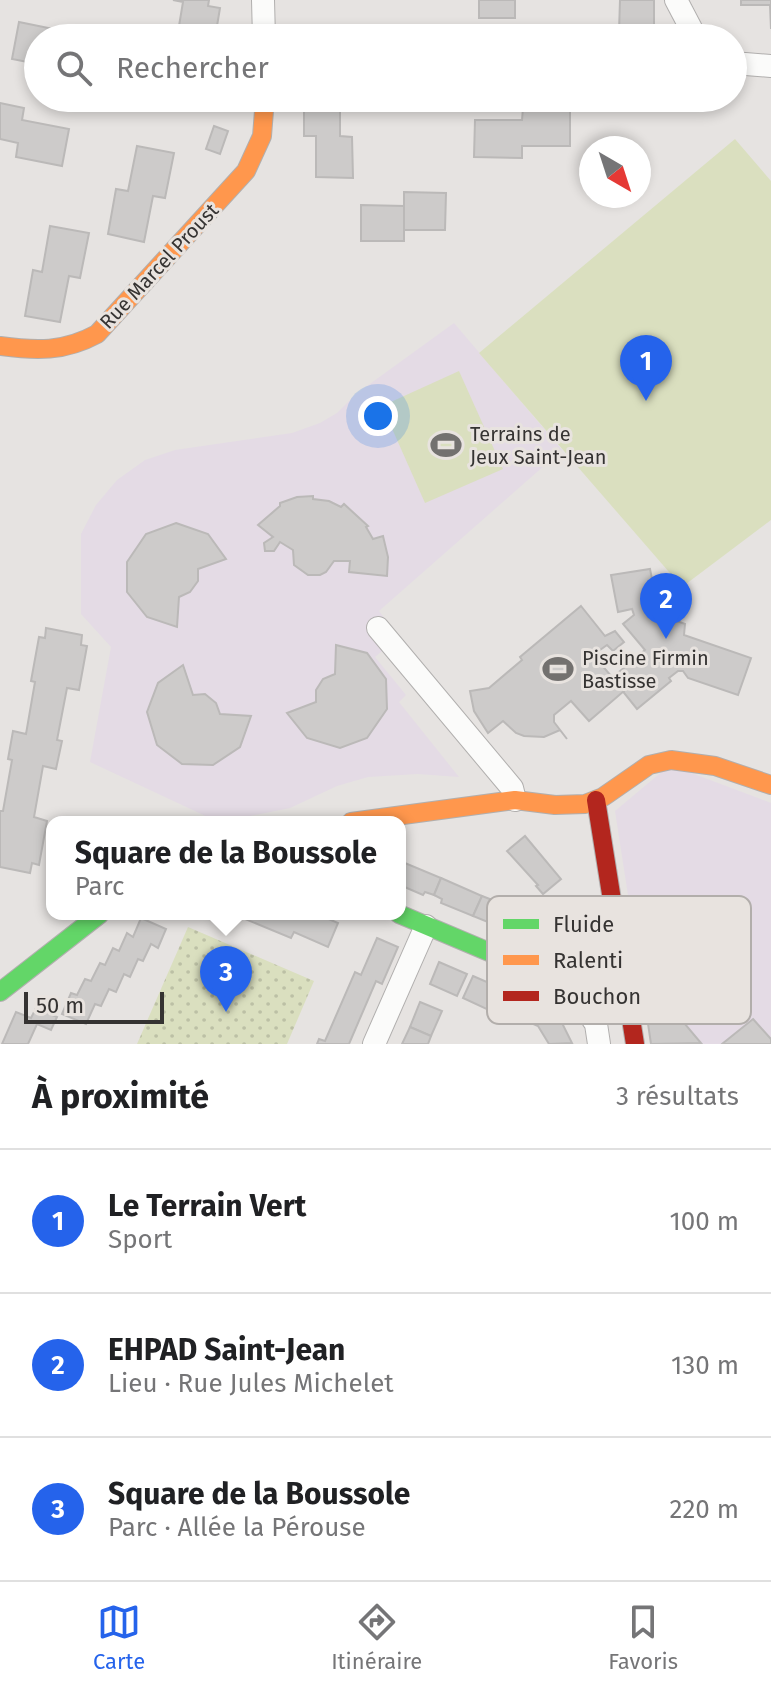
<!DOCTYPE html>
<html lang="fr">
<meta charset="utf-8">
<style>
body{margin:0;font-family:"Fira Sans",sans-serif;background:#f2f2f2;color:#202124}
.compass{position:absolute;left:579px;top:136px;width:72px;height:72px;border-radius:50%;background:#fff;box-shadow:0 4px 12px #0003;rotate:141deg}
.scale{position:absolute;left:24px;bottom:20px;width:140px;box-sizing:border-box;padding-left:8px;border:4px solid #353332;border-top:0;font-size:22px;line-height:28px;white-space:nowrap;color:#353332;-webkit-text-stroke:6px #e8e3df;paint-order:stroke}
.you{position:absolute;left:378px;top:416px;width:28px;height:28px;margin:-20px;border:6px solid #fff;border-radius:50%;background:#1a73e8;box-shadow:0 0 0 12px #1a73e833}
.badge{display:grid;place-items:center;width:52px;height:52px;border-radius:50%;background:#2563eb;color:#fff;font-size:26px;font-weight:700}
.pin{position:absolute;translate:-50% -66px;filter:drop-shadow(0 2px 4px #0008)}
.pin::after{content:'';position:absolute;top:42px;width:28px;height:24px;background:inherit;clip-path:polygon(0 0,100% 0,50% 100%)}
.popup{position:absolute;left:46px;top:816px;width:360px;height:104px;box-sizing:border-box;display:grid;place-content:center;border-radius:16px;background:#fff;filter:drop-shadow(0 2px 6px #0005);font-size:26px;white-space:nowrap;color:#757577}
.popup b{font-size:30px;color:#202124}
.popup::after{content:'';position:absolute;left:50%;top:100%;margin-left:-16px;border:16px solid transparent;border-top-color:#fff}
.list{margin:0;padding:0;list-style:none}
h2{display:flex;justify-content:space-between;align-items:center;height:104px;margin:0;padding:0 32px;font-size:34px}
h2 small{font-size:26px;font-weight:400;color:#757577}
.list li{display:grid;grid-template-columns:52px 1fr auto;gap:24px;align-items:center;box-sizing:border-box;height:144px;padding:0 32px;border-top:2px solid #e0e0e0}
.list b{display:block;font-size:30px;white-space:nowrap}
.list p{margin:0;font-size:26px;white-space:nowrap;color:#757577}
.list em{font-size:26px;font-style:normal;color:#757577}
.icon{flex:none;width:44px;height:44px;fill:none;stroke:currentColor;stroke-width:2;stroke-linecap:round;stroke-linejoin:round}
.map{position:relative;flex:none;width:771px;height:1044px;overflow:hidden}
.search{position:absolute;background:#fff;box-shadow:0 4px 12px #0003;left:24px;right:24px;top:24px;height:88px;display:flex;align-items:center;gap:20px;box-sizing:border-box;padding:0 28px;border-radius:44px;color:#757577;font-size:30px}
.sheet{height:536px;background:#fff}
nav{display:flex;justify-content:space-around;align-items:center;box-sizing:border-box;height:112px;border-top:2px solid #e0e0e0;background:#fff;font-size:22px;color:#757577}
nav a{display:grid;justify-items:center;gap:4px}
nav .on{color:#2563eb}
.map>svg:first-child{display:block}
</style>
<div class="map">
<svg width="771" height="1044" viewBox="0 0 771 1044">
<defs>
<pattern id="grass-dots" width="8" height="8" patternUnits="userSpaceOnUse" patternTransform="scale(2)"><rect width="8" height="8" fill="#dadfbf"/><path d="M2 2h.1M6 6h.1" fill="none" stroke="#bcc0a5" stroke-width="1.8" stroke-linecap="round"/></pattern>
</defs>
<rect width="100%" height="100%" fill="#e6e3e1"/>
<g fill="#e4dbe5">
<path d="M454 323 562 450 379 611 399 637 375 657 406 695 399 702 459 777 418 774 368 777 337 786 290 808 225 821 212 819 90 762 111 647 81 614V534L96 505 117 480 145 460 175 450 292 433 320 423 337 413 356 394Z"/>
<path d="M670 765 771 803V1044H651L615 811Z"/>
</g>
<path fill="url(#grass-dots)" d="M188 927 314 981 287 1044H137Z"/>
<g fill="#dadfbf">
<path d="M735 139 771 181V520L682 587 479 353Z"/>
<path d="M459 371 503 469 425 503 382 406Z"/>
</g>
<g fill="#cdcbca" stroke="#bbb9b8" stroke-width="2">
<path d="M173 0H209L208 6 220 8 215 38H177L183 2Z"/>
<rect x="479" y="0" width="36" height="18"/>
<path d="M620 0H654V32H642V38H608V32H619Z"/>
<path d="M741 0H771V29L770 5H741Z"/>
<path d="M19 22 68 32 66 38H38V64L12 59Z"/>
<path d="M329 31H424V38H328Z"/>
<path d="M105 98H147L146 106Z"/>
<path d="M304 98H340V136L352 137 353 178 316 177V136H304Z"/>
<path d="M0 103 24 108 22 120 69 129 62 166 16 157 18 143 0 139Z"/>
<path d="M523 108 570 109V146H522V158L474 157 475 120H522Z"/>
<path d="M214 126 228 131 220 154 206 149Z"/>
<path d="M137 146 174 153 165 198 153 196 144 242 108 234 116 189 128 191Z"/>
<path d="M404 192 446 193 445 230H404Z"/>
<path d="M361 205 404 206V241H361Z"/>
<path d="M50 226 89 233 80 278 69 276 60 322 25 316 33 270 42 272Z"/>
<path d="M313 496V499L329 501 341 507 344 504 368 526 366 527 373 539 383 536 388 557 387 576 349 572 350 561H334L326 572 320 575H308L294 565 293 550 280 542 274 551H265L264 543 273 537 258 525 280 506V503L297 497Z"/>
<path d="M176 523 208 534 226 559 198 569V581L190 592 179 597 177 627 147 617 127 592V562L146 534Z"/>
<path d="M650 569 657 604 668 618 685 624 684 635 751 658 738 695 688 678 683 671H678L669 678 671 681 637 709 612 678 645 650 623 624 634 615 632 609 618 612 611 575Z"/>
<path d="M581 606 605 636 615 631 624 642 613 651 607 645 593 655 624 691 589 721 571 701 554 715V722L567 739 560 730 544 737 524 736 516 733 503 721 488 733 474 711 470 691 489 688 522 660 520 657Z"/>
<path d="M46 628 82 635 81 645 87 646 79 690 67 688 57 740 62 741 56 769 43 766 34 817 47 821 39 865 32 863 30 873 0 867V811H3L12 760 8 759 13 731 26 734 35 682 31 681 39 637 45 638Z"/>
<path d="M336 645 367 653 386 679 387 709 367 738 340 748 307 738 287 713 316 702V690L323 679 335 674Z"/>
<path d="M183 665 193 695 205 694 216 703 220 714 251 716 240 747 213 765 182 764 157 745 147 712 158 683Z"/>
<path d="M525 836 561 879 543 894 536 886 538 885 507 851Z"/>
<path d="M400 861 441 878 434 895 425 892 423 895 400 885Z"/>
<path d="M441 878 482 896 473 916 441 903 442 899 434 895Z"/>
<path d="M482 896 523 912 516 930 507 926 505 929 473 916Z"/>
<path d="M523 912 564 930 555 950 523 937 524 933 516 930Z"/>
<path d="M233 914H317L338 923 328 947 294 932 291 938Z"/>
<path d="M141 918 166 929 158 948 151 944 143 961 138 959 130 977 124 974 116 992 109 989 101 1006 95 1004 86 1024 62 1014 71 993 77 995 85 979 91 981 100 963 105 965 113 948 119 951 127 933 133 937Z"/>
<path d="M564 930 573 934 569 945 586 952 577 973 559 966 565 951 557 947Z"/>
<path d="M377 938 398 947 382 984 376 981 349 1044H317L319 1039 325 1041 355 972 361 975Z"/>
<path d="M706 959 719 972 674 1011 701 1043 651 1044 646 1010Z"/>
<path d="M439 962 467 974 457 996 430 984Z"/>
<path d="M473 976 503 989 493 1012 463 998Z"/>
<path d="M510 990 552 1011 555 1016 558 1015 572 1043 549 1044 538 1026 501 1010Z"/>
<path d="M420 1002 442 1011 431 1036 410 1027Z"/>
<path d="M36 1008 57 1017 51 1030 37 1024 28 1044H2L16 1012 31 1018Z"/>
<path d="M753 1019 771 1039V1044H722Z"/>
<path d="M410 1027 431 1036 428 1044H402Z"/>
</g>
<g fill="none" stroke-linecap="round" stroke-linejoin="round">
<g stroke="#b1afae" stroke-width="24">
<g id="street">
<path d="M263 0 264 38"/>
<path d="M676 0 696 38"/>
<path d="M733 63 771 66"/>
<path d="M378 628 512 788 515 800"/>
<path d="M374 1044 426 926"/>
<path d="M599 1044 596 1024 588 1012 628 999"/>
</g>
</g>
<g stroke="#b1afae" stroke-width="20">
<g id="fast">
<path d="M399 914 553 979 579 999 588 1012"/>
<path d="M0 992 100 914"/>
</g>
</g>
<g stroke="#b1afae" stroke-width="20">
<g id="slow">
<path d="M0 346C36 351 64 352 97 334L246 171 262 136 265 98"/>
<path d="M351 822 515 800 555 805 585 804 603 797 649 765 671 760 715 766 771 785"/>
</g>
</g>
<g stroke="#b1afae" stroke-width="20">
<path id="jam" d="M596 800 635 1044"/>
</g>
<use href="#street" stroke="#fbfbfa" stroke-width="22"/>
<use href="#fast" stroke="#63d668" stroke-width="18"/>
<use href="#slow" stroke="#ff974d" stroke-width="18"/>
<use href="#jam" stroke="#b3261e" stroke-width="18"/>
</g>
<defs>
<g id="stadium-bare" transform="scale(2.4)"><path d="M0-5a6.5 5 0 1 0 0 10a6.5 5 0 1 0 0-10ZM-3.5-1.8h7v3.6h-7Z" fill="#73716f" stroke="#e8e3df" stroke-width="2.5" paint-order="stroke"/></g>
</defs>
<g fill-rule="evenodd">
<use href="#stadium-bare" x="446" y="445"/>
<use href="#stadium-bare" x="558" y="669"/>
</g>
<g text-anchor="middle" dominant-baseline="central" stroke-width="6" stroke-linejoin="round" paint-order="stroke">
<g font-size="20" fill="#353332" stroke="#e8e3df">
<text transform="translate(159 266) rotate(-47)">Rue Marcel Proust</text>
</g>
<g font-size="20" fill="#353332" stroke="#e8e3df" text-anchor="start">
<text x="470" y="434">Terrains de<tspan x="470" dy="23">Jeux Saint-Jean</tspan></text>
<text x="582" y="658">Piscine Firmin<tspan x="582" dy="23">Bastisse</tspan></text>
</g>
</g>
<rect x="487" y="896" width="264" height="128" rx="12" fill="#e8e3df" stroke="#b2aeab" stroke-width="2"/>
<rect x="503" y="919" width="36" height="10" fill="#63d668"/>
<rect x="503" y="955" width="36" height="10" fill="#ff974d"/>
<rect x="503" y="991" width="36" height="10" fill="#b3261e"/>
<g font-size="22" fill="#353332">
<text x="553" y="932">Fluide</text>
<text x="553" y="968">Ralenti</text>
<text x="553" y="1004">Bouchon</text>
</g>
</svg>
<svg class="compass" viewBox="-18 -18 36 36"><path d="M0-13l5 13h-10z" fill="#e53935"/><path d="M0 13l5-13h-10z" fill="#757577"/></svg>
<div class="scale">50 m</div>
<div class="you"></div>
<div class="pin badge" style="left:646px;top:401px">1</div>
<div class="pin badge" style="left:666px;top:639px">2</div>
<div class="pin badge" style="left:226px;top:1012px">3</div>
<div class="popup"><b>Square de la Boussole</b>Parc</div>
<div class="search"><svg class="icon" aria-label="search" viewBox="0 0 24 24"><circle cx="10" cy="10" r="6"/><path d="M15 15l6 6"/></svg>Rechercher</div>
</div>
<section class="sheet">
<h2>À proximité<small>3 résultats</small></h2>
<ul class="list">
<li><span class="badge">1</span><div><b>Le Terrain Vert</b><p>Sport</p></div><em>100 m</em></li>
<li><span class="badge">2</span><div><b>EHPAD Saint-Jean</b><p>Lieu · Rue Jules Michelet</p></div><em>130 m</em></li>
<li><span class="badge">3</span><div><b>Square de la Boussole</b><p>Parc · Allée la Pérouse</p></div><em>220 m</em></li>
</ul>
</section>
<nav>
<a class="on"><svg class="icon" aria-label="map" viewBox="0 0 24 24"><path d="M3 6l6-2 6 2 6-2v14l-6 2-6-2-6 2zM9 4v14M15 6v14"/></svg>Carte</a>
<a><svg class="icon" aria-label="directions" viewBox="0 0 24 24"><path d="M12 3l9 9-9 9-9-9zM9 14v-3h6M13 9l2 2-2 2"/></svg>Itinéraire</a>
<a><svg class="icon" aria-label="saved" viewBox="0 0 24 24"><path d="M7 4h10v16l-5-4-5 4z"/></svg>Favoris</a>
</nav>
